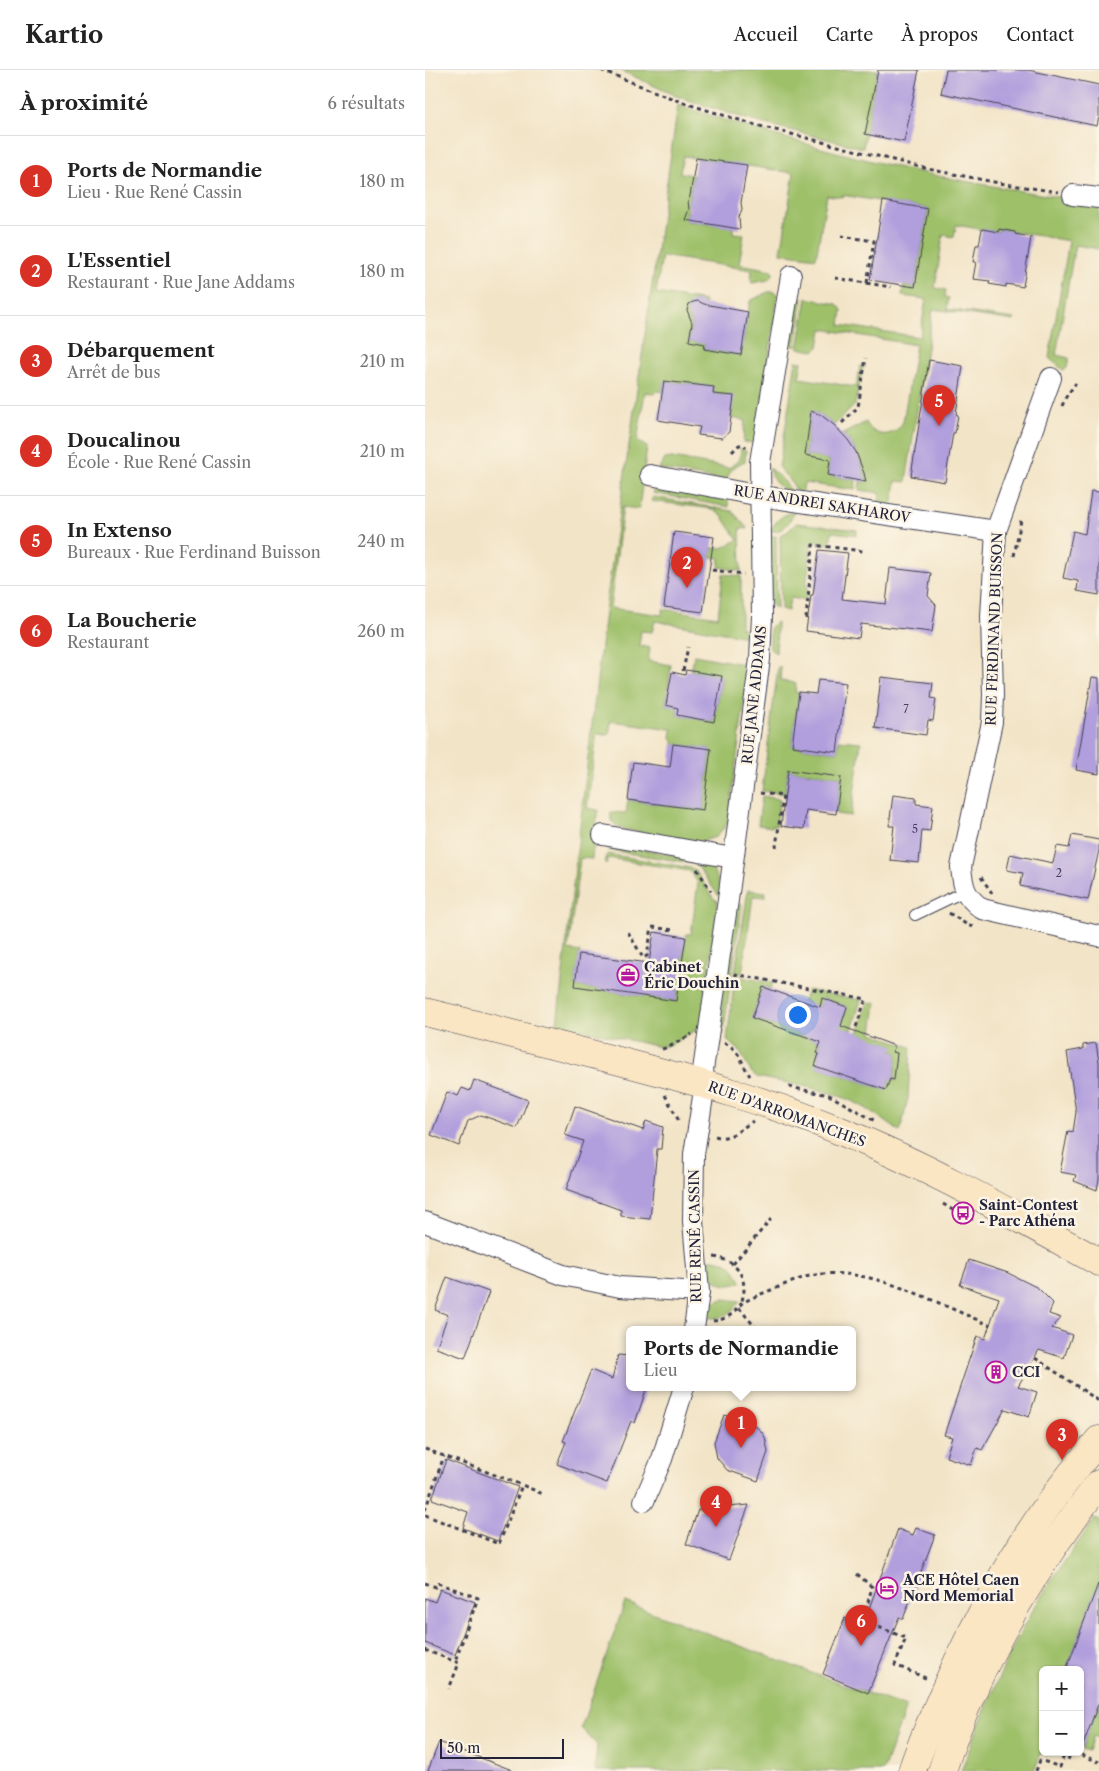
<!DOCTYPE html>
<html lang="fr">
<meta charset="utf-8">
<style>
body{margin:0;font-family:"Libre Caslon Text",serif;background:#f2f2f2;color:#222}
.controls{position:absolute;right:15px;bottom:15px;display:grid;overflow:hidden;border-radius:8px;box-shadow:0 1px 4px #0004}
.controls button{width:45px;height:45px;display:grid;place-items:center;padding:0;border:0;border-bottom:1px solid #e0e0e0;background:#fff;color:#222;font:25px sans-serif}
.scale{position:absolute;left:15px;bottom:12px;width:124px;box-sizing:border-box;padding-left:5px;border:2px solid #22223b;border-top:0;font-size:14px;line-height:18px;white-space:nowrap;color:#22223b;-webkit-text-stroke:4px #fcf5e5;paint-order:stroke}
.you{position:absolute;left:372px;top:944px;width:18px;height:18px;margin:-12px;border:4px solid #fff;border-radius:50%;background:#1a73e8;box-shadow:0 0 0 8px #1a73e833}
.badge{display:grid;place-items:center;width:32px;height:32px;border-radius:50%;background:#d93025;color:#fff;font-size:16px;font-weight:700}
.pin{position:absolute;translate:-50% -41px;filter:drop-shadow(0 1px 2px #0008)}
.pin::after{content:'';position:absolute;top:26px;width:18px;height:15px;background:inherit;clip-path:polygon(0 0,100% 0,50% 100%)}
.popup{position:absolute;left:201px;top:1256px;width:230px;height:65px;box-sizing:border-box;display:grid;place-content:center;border-radius:8px;background:#fff;filter:drop-shadow(0 1px 4px #0005);font-size:16px;white-space:nowrap;color:#767676}
.popup b{font-size:19px;color:#222}
.popup::after{content:'';position:absolute;left:50%;top:100%;margin-left:-10px;border:10px solid transparent;border-top-color:#fff}
.list{margin:0;padding:0;list-style:none}
h2{display:flex;justify-content:space-between;align-items:center;height:65px;margin:0;padding:0 20px;font-size:21px}
h2 small{font-size:16px;font-weight:400;color:#767676}
.list li{display:grid;grid-template-columns:32px 1fr auto;gap:15px;align-items:center;box-sizing:border-box;height:90px;padding:0 20px;border-top:1px solid #e0e0e0}
.list b{display:block;font-size:19px;white-space:nowrap}
.list p{margin:0;font-size:16px;white-space:nowrap;color:#767676}
.list em{font-size:16px;font-style:normal;color:#767676}
.map{position:relative;flex:none;width:674px;height:1701px;overflow:hidden}
header{display:flex;align-items:center;gap:30px;box-sizing:border-box;height:70px;padding:0 25px;background:#fff;border-bottom:1px solid #e0e0e0}
header strong{font-size:24px}
nav{display:flex;gap:28px;margin-inline-start:auto;font-size:18px}
main{display:flex}
aside{flex:1;background:#fff}
.map>svg:first-child{display:block}
</style>
<header>
<strong>Kartio</strong>
<nav><a>Accueil</a><a>Carte</a><a>À propos</a><a>Contact</a></nav>
</header>
<main>
<aside>
<h2>À proximité<small>6 résultats</small></h2>
<ul class="list">
<li><span class="badge">1</span><div><b>Ports de Normandie</b><p>Lieu · Rue René Cassin</p></div><em>180 m</em></li>
<li><span class="badge">2</span><div><b>L'Essentiel</b><p>Restaurant · Rue Jane Addams</p></div><em>180 m</em></li>
<li><span class="badge">3</span><div><b>Débarquement</b><p>Arrêt de bus</p></div><em>210 m</em></li>
<li><span class="badge">4</span><div><b>Doucalinou</b><p>École · Rue René Cassin</p></div><em>210 m</em></li>
<li><span class="badge">5</span><div><b>In Extenso</b><p>Bureaux · Rue Ferdinand Buisson</p></div><em>240 m</em></li>
<li><span class="badge">6</span><div><b>La Boucherie</b><p>Restaurant</p></div><em>260 m</em></li>
</ul>
</aside>
<div class="map">
<svg width="674" height="1701" viewBox="0 0 674 1701">
<rect width="100%" height="100%" fill="#fcf5e5"/>
<filter id="ink" filterUnits="userSpaceOnUse"><feTurbulence type="fractalNoise" baseFrequency=".02" numOctaves="2"/><feDisplacementMap in="SourceGraphic" scale="10" xChannelSelector="R" yChannelSelector="G"/><feConvolveMatrix kernelMatrix="1 2 1 2 8 2 1 2 1" color-interpolation-filters="sRGB"/></filter>
<filter id="wash" filterUnits="userSpaceOnUse"><feTurbulence type="fractalNoise" baseFrequency=".0096" numOctaves="4" result="noise"/><feDisplacementMap in="SourceGraphic" scale="20" xChannelSelector="R" yChannelSelector="G"/><feGaussianBlur stdDeviation="1.12" result="paint"/><feColorMatrix in="noise" values="0 0 0 0 0 0 0 0 0 0 0 0 0 0 0 0 0 1.4 0 .05"/><feComposite in="paint" operator="in"/></filter>
<g filter="url(#wash)">
<rect width="100%" height="100%" fill="#f2e4c7"/>
<g fill="#9ec069" stroke="#607152">
<path d="M195 0H453L438 78 328 51 251 26Z"/>
<path d="M253 35C357 69 464 99 573 117 606 123 640 128 674 133V179L650 175 631 285 644 288 642 298 638 300 624 288 644 171 574 159 573 162 531 155 529 167 518 165 510 218 521 220 520 227 524 228 522 239 589 249V251L508 239 481 412 471 411 467 437 454 434 455 423 434 420 435 411 441 412C438 394 431 377 418 364L441 352C449 369 469 368 478 352L491 275 397 259 394 277 388 281 373 278 382 228 412 234 417 240 415 255 495 267 501 229 477 226 479 216 490 217 503 139 417 125V127L402 125 391 188 356 183 369 103 258 86 255 103 268 105C266 119 261 138 262 151L308 157V163L319 164 314 194 347 200 348 205 343 210 327 213 326 211 327 200 237 186 231 223 280 231 279 236C273 231 268 229 263 237L262 244 267 253 264 271 276 273 280 271 279 279 316 285 325 231 343 222H350L353 226 331 373 318 372 320 350 306 348 308 326 288 324 289 317 239 311 237 322 231 321 230 324 220 322 212 371 222 377 214 439 198 437 185 538 237 545 238 539 293 547 298 504 316 506V558L322 559V567L230 551 227 562 216 561 214 576 225 578 223 591 246 595 241 635 248 637 254 633 252 645 289 652 297 607 266 601 269 585 318 594 324 597 303 753 291 767 275 772 197 759C188 755 185 751 186 742L201 743 203 730 278 740 286 679 248 674 249 670 246 669 247 659 186 651 184 665 172 663 162 738 173 740 167 788V789L155 788 143 880 155 882 150 916 251 931 261 864H266L273 813 265 801 183 788 182 794H180L182 784 266 798 270 800 289 829 293 831 276 959C261 962 250 976 235 977L132 954 180 542Z"/>
<path d="M375 228H378L370 277 363 271 365 262 370 263 372 249 367 247 372 230Z"/>
<path d="M371 291 377 292 374 308 431 317 435 296 438 297 430 335 409 355 396 345 386 341 380 385 405 390 403 405 431 410 430 420 379 413 377 424H373L367 413 354 398Z"/>
<path d="M316 378 321 381 320 391C311 395 303 400 302 411L234 399 240 389 247 388 304 398 315 389Z"/>
<path d="M344 398 359 411 366 421C353 419 347 410 344 398Z"/>
<path d="M234 417 302 427 304 437 228 423 230 418Z"/>
<path d="M228 427 307 441 323 459 315 458 316 501 294 497 295 488 286 487 287 478H297L313 470 298 447 288 439 226 431Z"/>
<path d="M369 442C365 453 358 463 345 461 351 451 357 444 369 442Z"/>
<path d="M371 453 432 460V465L407 462 405 474 387 472 381 516 383 517 381 530 365 528 363 541 356 539V537L355 465 362 462Z"/>
<path d="M344 466H351L352 539 346 535Z"/>
<path d="M352 552 351 583 345 579V557Z"/>
<path d="M353 597 356 598 355 611 371 613 370 622 374 623 367 676 412 682 414 670 436 672 426 746 411 744 416 707 363 700 360 724 337 721Z"/>
<path d="M337 726 355 729 351 756 347 755V757L333 755Z"/>
<path d="M188 774 278 791C291 801 295 811 295 826L293 825 273 797 267 793 183 780Z"/>
<path d="M323 820 341 822 340 827 328 826 317 904 310 903Z"/>
<path d="M309 833 317 834 298 964 294 965 293 964Z"/>
<path d="M310 906 348 913 345 919 338 917 329 940 328 948 396 972 392 983 394 984 391 996 461 1020 465 1009 469 1010 472 983 467 982 469 976 433 963 443 932 451 933 447 963 486 977 483 1028 475 1062C460 1051 446 1040 429 1032 399 1018 364 1014 332 1007L326 1002 314 980 302 970Z"/>
<path d="M382 920 436 930 427 960 415 957 422 937 398 928 395 937 378 931Z"/>
<path d="M284 1189C301 1189 310 1196 316 1212 297 1221 283 1209 279 1190Z"/>
<path d="M298 1229 315 1231C307 1244 293 1252 278 1246 283 1237 288 1232 298 1229Z"/>
<path d="M670 1449 674 1451V1530L668 1528 641 1600H618V1682H622L621 1685 616 1683 609 1701H536C555 1651 575 1601 600 1554 620 1517 646 1482 670 1449Z"/>
<path d="M200 1532 392 1605 481 1637 458 1701H170L172 1675 156 1658Z"/>
<path d="M674 1632V1668L668 1666 663 1681 657 1679Z"/>
</g>
<g id="blocks">
<g fill="#b19edd">
<path d="M453 0H494L479 72 440 64Z"/>
<path d="M521 0H603L674 15V46L672 56 516 23Z"/>
<path d="M271 88 322 95 316 133 317 139 314 147 315 159 260 150 264 139 263 131 265 126Z"/>
<path d="M458 131 503 139 490 217 445 210Z"/>
<path d="M557 159 573 162 574 159 590 162V164L606 167 598 217 581 214V217L564 214 565 211 548 209 551 192H548L551 175H554Z"/>
<path d="M273 231 279 234 323 242 316 285 279 279 280 274 264 271 267 253 262 240 264 234 268 232Z"/>
<path d="M504 290 538 296 531 344 533 345 530 363H528L520 412 486 406Z"/>
<path d="M239 311 289 317 288 324 309 326 304 362 297 368 273 365 275 357 233 350Z"/>
<path d="M386 341 396 345 409 355 423 370 431 382 439 403 441 412 403 405 405 390 380 385Z"/>
<path d="M666 421 674 422V525L652 521 653 511 638 508 648 461 660 464Z"/>
<path d="M249 462 289 467 278 542 239 537Z"/>
<path d="M394 480 423 483 417 529 461 534 465 498 506 503 503 526 511 535 507 562 436 554 434 568 381 561 386 525H388Z"/>
<path d="M261 600 297 606 289 652 252 645 253 638 241 635 247 602 260 605Z"/>
<path d="M456 607 508 613 506 628 511 629 508 651 503 650 501 665 450 658Z"/>
<path d="M667 607 674 608V704L651 700Z"/>
<path d="M393 610 421 613 412 682 367 676 374 622 391 624Z"/>
<path d="M248 674 286 679 278 740 203 730 208 692 245 697Z"/>
<path d="M363 700 416 707 411 744 381 740 379 759 356 756Z"/>
<path d="M468 725 491 728V734L508 736 505 761 497 760 494 793 465 790 469 756H464Z"/>
<path d="M647 765 674 770V780L663 830 595 816 598 803 582 800 585 784 628 793 632 776 644 778Z"/>
<path d="M229 862 261 867 251 931 150 916 154 884 224 893Z"/>
<path d="M338 917 395 937 397 928 422 937 416 956 470 976 467 982 472 983 469 1010 465 1009 461 1020 390 996 394 984 392 983 396 972 327 948Z"/>
<path d="M671 973 674 992V1109L672 1120 649 1111 651 1105 635 1102 643 1061 648 1062 651 1042 642 982 658 979V975Z"/>
<path d="M49 1010 103 1030 92 1058 56 1045 43 1051 34 1076 6 1065 22 1022 33 1026 37 1018 45 1021Z"/>
<path d="M150 1036 218 1060 221 1051 238 1057 236 1079H232L225 1149 196 1146V1140L141 1120 158 1071 140 1065Z"/>
<path d="M544 1190 583 1203 613 1218 628 1233 624 1244 636 1248 627 1258 647 1265 639 1288 614 1280 593 1316 612 1322 604 1347 580 1339 557 1380 552 1378 546 1395 521 1387 527 1367 519 1365 552 1266 560 1269 574 1228 535 1215Z"/>
<path d="M22 1207 64 1222 40 1288 11 1278 23 1245 10 1240Z"/>
<path d="M193 1285 205 1286V1317H222L210 1353 206 1351 182 1413 132 1394 141 1372 138 1371 166 1300 187 1309Z"/>
<path d="M299 1345 329 1355 336 1361 340 1367 343 1382 333 1411 302 1400 292 1388 289 1372Z"/>
<path d="M21 1390 93 1417 73 1471 38 1458 43 1442 7 1429Z"/>
<path d="M324 1435 304 1490 261 1474 273 1440Z"/>
<path d="M491 1458 510 1465 478 1549 474 1547 443 1623 398 1604 420 1548 438 1555 473 1459 488 1465Z"/>
<path d="M673 1514 674 1515V1632L657 1678H655V1600H641Z"/>
<path d="M15 1519 50 1532 30 1585 0 1573V1528L10 1532Z"/>
<path d="M14 1672 87 1700V1701H3Z"/>
</g>
</g>
</g>
<g filter="url(#ink)">
<use href="#blocks" fill-opacity="0" stroke="#413f50" stroke-width="1"/>
<g fill="none" stroke-linecap="round" stroke-linejoin="round">
<g stroke="#413f50" stroke-width="12">
<path id="service" d="M490 845 540 821"/>
</g>
<g stroke="#413f50" stroke-width="22">
<g id="minor">
<path d="M648 125 674 128"/>
<path d="M626 308 571 461 566 546 568 625 567 652 536 797C538 818 540 826 557 839L674 866"/>
<path d="M225 405 336 426 571 461"/>
<path d="M178 765 308 788"/>
<path d="M0 1152 138 1205 195 1217 274 1222"/>
<path d="M269 1259 274 1222 268 1151 269 1084 280 1014 278 1000 303 830 335 589 337 546 335 392 366 206"/>
<path d="M219 1431 237 1389 259 1317"/>
</g>
</g>
<g stroke="#413f50" stroke-width="29">
<g id="secondary">
<path d="M0 942C65 958 130 975 194 991 270 1011 345 1032 418 1062 507 1098 590 1146 674 1192"/>
<path d="M487 1701C497 1671 510 1642 523 1613 562 1526 611 1443 674 1370"/>
<path d="M517 1701C551 1597 606 1500 674 1414"/>
</g>
</g>
<g stroke="#413f50" stroke-width="3" stroke-dasharray="4 4" stroke-linecap="butt">
<path d="M176 0 256 32 327 54 503 99 574 113 633 122"/>
<path d="M416 166 449 171 442 213"/>
<path d="M410 208 466 217"/>
<path d="M637 336 641 327 651 313"/>
<path d="M417 353 433 337 441 288"/>
<path d="M307 382 314 375H319L321 377"/>
<path d="M589 486 596 450"/>
<path d="M287 500 319 504"/>
<path d="M381 549 388 475 438 481"/>
<path d="M258 601 263 577"/>
<path d="M335 723 358 726 351 777"/>
<path d="M272 799 286 821"/>
<path d="M556 807 567 823"/>
<path d="M524 843 544 856 551 857"/>
<path d="M203 862 218 888 222 886 227 857 248 860"/>
<path d="M309 904 441 929 431 957"/>
<path d="M299 973C315 979 316 993 325 1006"/>
<path d="M237 979 244 977 267 964"/>
<path d="M364 1017 404 1025 452 1052"/>
<path d="M240 1025 255 1053"/>
<path d="M290 1066C305 1071 315 1059 328 1051"/>
<path d="M518 1134 541 1148 548 1149"/>
<path d="M289 1187C313 1190 325 1211 316 1233"/>
<path d="M308 1194 346 1149"/>
<path d="M314 1238 332 1259"/>
<path d="M288 1251C297 1250 305 1247 311 1240 314 1237 315 1234 319 1232 332 1225 347 1220 361 1214 371 1211 380 1206 390 1205 446 1195 514 1235 565 1255"/>
<path d="M610 1288 674 1331"/>
<path d="M0 1379 97 1415"/>
<path d="M0 1440 19 1386"/>
<path d="M0 1445 74 1474 97 1415 118 1424"/>
<path d="M432 1504 447 1517 438 1551 481 1568 470 1595 503 1609"/>
<path d="M0 1513 11 1517 13 1513 53 1528 30 1591"/>
<path d="M0 1580 34 1593 24 1619"/>
<path d="M649 1682 674 1692"/>
<path d="M611 1701 615 1690 635 1697 638 1688 643 1690 646 1682"/>
</g>
<use href="#service" stroke="#fff" stroke-width="10"/>
<use href="#minor" stroke="#fff" stroke-width="20"/>
<use href="#secondary" stroke="#fbe6c4" stroke-width="28"/>
</g>
</g>
<defs>
<g id="office-ring" transform="scale(1.125)"><circle r="9.5" fill="#fcf5e5" stroke="#b5179e" stroke-width="1.5"/><path d="M-6-3h4V-5.5h4V-3h4V5H-6ZM-1-4.5V-3h2v-1.5ZM-6 0V1H6V0Z" fill="#b5179e"/></g>
<g id="bus-ring" transform="scale(1.125)"><circle r="9.5" fill="#fcf5e5" stroke="#b5179e" stroke-width="1.5"/><path d="M-5-6H5V4H4V6H2V4H-2V6H-4V4H-5ZM-3.5-4V0h7V-4ZM-3.5 1.2v1.5H-2V1.2ZM2 1.2v1.5H3.5V1.2Z" fill="#b5179e"/></g>
<g id="building-ring" transform="scale(1.125)"><circle r="9.5" fill="#fcf5e5" stroke="#b5179e" stroke-width="1.5"/><path d="M-4-6H4V6H1V3H-1V6H-4ZM-2.5-4.3h1.7v1.8h-1.7ZM.8-4.3h1.7v1.8H.8ZM-2.5-1h1.7V.8h-1.7ZM.8-1h1.7V.8H.8Z" fill="#b5179e"/></g>
<g id="hotel-ring" transform="scale(1.125)"><circle r="9.5" fill="#fcf5e5" stroke="#b5179e" stroke-width="1.5"/><path d="M-6-4.5h1.5V1H6V5H4.5V3h-9V5H-6ZM-4 0a1.8 1.8 0 1 1 3.6 0ZM.5 0V-2.5h3Q6-2.5 6 0Z" fill="#b5179e"/></g>
</defs>
<g fill-rule="evenodd">
<use href="#office-ring" x="203" y="905"/>
<use href="#bus-ring" x="538" y="1143"/>
<use href="#building-ring" x="571" y="1302"/>
<use href="#hotel-ring" x="462" y="1518"/>
</g>
<g text-anchor="middle" dominant-baseline="central" stroke-width="5" stroke-linejoin="round" paint-order="stroke">
<g font-size="11" fill="#464164">
<text x="481" y="639">7</text>
<text x="490" y="759">5</text>
<text x="634" y="803">2</text>
</g>
<g font-size="14" fill="#22223b" stroke="#fcf5e5">
<text transform="translate(397 434) rotate(9)">RUE ANDREI SAKHAROV</text>
<text transform="translate(569 559) rotate(-88)">RUE FERDINAND BUISSON</text>
<text transform="translate(329 625) rotate(-84)">RUE JANE ADDAMS</text>
<text transform="translate(362 1044) rotate(20)">RUE D'ARROMANCHES</text>
<text transform="translate(270 1166) rotate(-91)">RUE RENÉ CASSIN</text>
</g>
<g font-size="14" font-weight="bold" fill="#22223b" stroke="#fcf5e5" text-anchor="start">
<text x="219" y="897">Cabinet<tspan x="219" dy="16">Éric Douchin</tspan></text>
<text x="554" y="1135">Saint-Contest<tspan x="554" dy="16">- Parc Athéna</tspan></text>
<text x="587" y="1302">CCI</text>
<text x="478" y="1510">ACE Hôtel Caen<tspan x="478" dy="16">Nord Memorial</tspan></text>
</g>
</g>
</svg>
<div class="controls">
<button>+</button>
<button>−</button>
</div>
<div class="scale">50 m</div>
<div class="you"></div>
<div class="pin badge" style="left:316px;top:1378px">1</div>
<div class="popup"><b>Ports de Normandie</b>Lieu</div>
<div class="pin badge" style="left:262px;top:518px">2</div>
<div class="pin badge" style="left:637px;top:1390px">3</div>
<div class="pin badge" style="left:291px;top:1457px">4</div>
<div class="pin badge" style="left:514px;top:356px">5</div>
<div class="pin badge" style="left:436px;top:1576px">6</div>
</div>
</main>
